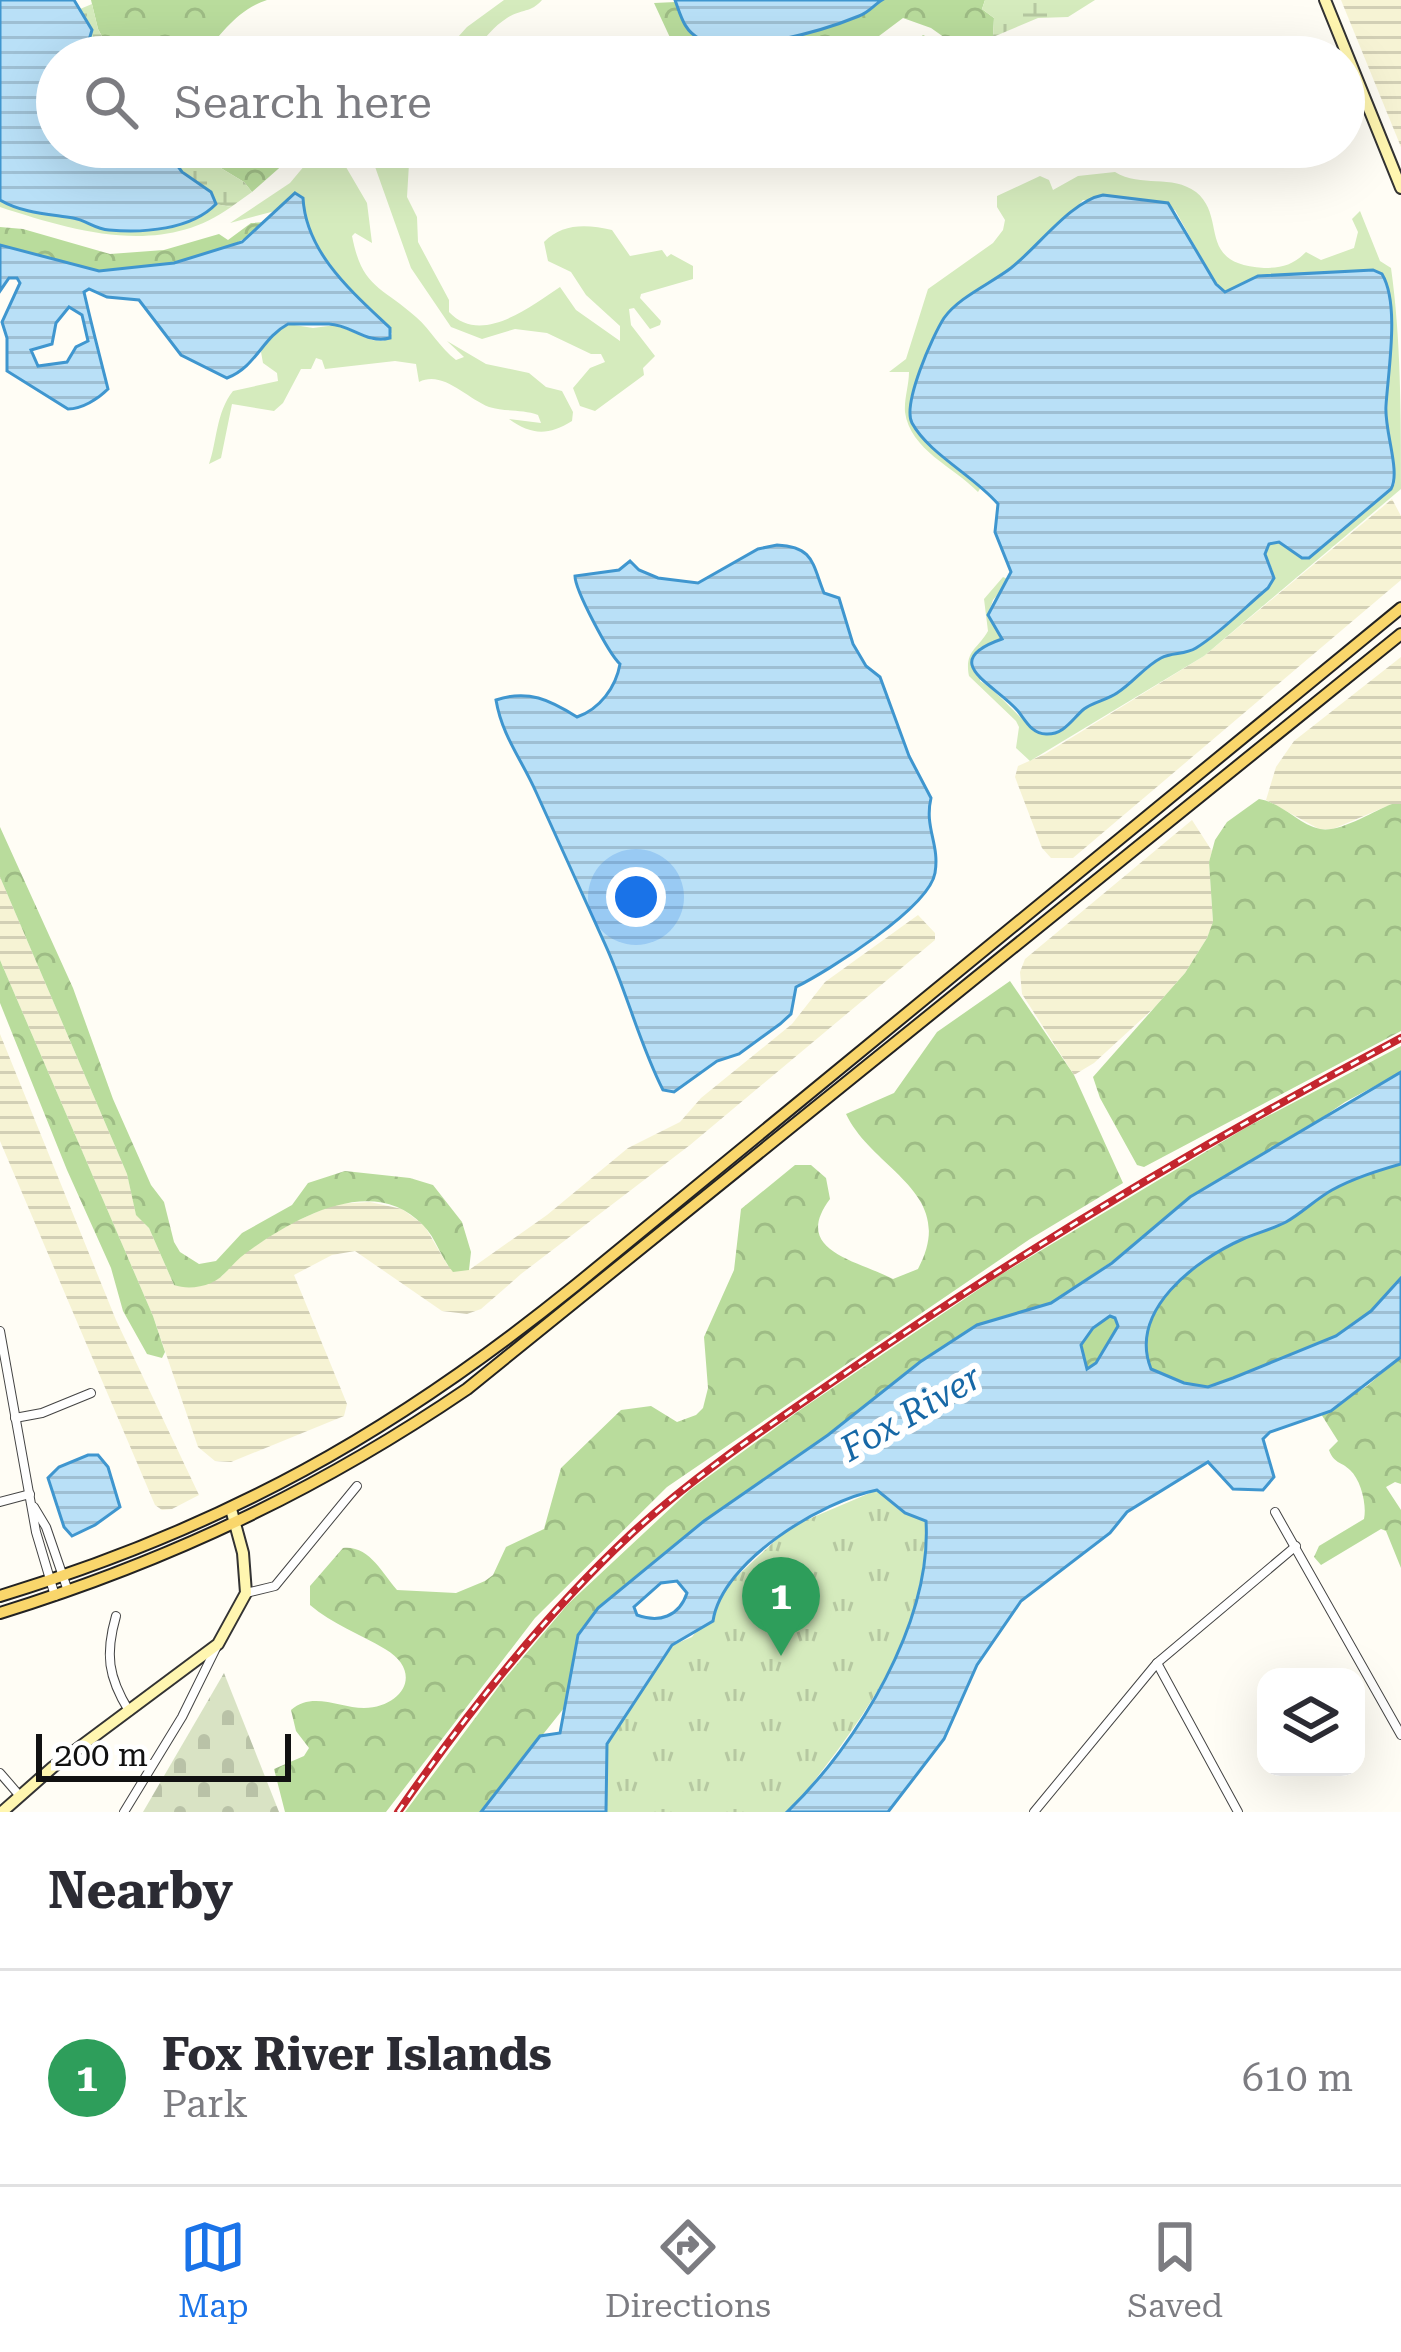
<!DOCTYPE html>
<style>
body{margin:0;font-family:"Roboto Serif",serif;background:#f7f7f7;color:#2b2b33}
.controls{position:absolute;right:36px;bottom:36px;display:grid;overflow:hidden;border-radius:24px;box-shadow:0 12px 48px #0002}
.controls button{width:108px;height:108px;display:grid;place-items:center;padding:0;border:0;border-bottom:3px solid #e1e1e2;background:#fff;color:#2b2b33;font:60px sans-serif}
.scale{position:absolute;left:36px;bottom:30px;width:255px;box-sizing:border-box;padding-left:12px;border:6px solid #111;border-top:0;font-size:33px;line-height:42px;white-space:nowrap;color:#111;-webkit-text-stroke:9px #fff;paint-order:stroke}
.you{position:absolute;left:636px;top:897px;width:42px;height:42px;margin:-30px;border:9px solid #fff;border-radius:50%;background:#1a73e8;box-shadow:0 0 0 18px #1a73e833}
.badge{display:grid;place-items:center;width:78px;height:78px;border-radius:50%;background:#1a73e8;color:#fff;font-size:39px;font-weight:700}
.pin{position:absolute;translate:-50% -99px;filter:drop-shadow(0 3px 6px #0008)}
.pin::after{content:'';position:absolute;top:63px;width:42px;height:36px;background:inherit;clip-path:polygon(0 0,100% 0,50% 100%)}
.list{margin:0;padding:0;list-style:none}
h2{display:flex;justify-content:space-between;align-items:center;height:156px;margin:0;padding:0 48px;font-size:51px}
h2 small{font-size:39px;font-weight:400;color:#7c7c81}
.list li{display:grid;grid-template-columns:78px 1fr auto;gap:36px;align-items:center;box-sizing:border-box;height:216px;padding:0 48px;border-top:3px solid #e1e1e2}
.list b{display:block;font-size:45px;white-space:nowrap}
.list p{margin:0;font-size:39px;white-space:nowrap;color:#7c7c81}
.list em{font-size:39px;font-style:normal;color:#7c7c81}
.icon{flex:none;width:66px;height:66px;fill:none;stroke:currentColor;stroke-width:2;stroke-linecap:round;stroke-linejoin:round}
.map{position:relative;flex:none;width:1401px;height:1812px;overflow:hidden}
.search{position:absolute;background:#fff;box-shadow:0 12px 48px #0002;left:36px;right:36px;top:36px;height:132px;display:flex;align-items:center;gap:30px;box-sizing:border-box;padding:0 42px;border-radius:66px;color:#7c7c81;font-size:45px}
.sheet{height:372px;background:#fff}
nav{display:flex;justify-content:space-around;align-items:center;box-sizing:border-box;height:168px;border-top:3px solid #e1e1e2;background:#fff;font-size:33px;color:#7c7c81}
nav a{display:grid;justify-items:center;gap:6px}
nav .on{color:#1a73e8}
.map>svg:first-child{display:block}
</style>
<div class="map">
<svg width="1401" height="1812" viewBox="0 0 1401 1812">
<defs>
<pattern id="farmland-rules" width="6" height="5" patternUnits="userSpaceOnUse" patternTransform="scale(3)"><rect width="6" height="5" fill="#f6f3d4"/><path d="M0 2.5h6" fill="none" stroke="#d2cfb5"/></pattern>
<pattern id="forest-crowns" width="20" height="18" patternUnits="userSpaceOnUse" patternTransform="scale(3)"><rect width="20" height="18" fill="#b9dc9c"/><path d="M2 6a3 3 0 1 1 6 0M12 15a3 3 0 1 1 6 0" fill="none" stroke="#9ebc85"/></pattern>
<pattern id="wetland-marsh" width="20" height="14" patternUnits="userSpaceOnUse" patternTransform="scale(3)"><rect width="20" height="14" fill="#d5ebbd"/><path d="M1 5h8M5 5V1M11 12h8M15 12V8" fill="none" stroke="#b6c8a1"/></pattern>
<pattern id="cemetery-stones" width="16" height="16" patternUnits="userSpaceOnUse" patternTransform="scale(3)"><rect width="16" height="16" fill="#d9e3c4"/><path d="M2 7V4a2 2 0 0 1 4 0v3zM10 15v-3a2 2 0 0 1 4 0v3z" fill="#b9c2a7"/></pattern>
<pattern id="park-tufts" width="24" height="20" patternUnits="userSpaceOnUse" patternTransform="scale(3)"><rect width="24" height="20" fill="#d5ebbd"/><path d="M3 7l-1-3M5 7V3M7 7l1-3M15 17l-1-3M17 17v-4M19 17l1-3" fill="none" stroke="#b6c8a1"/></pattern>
<pattern id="water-rules" width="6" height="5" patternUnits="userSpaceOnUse" patternTransform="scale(3)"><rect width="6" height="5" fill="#b9e0f7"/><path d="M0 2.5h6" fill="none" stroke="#9ebfd3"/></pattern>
</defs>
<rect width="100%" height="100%" fill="#fffdf5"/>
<g fill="url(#farmland-rules)">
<path d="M1341 0H1401V147Z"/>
<path d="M1392 499 1401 516V580L1073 858H1051L1042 848 1015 777 1018 766 1045 754 1204 656Z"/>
<path d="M1401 657V804H1392L1333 829H1319L1266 800 1276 767 1294 741Z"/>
<path d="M1192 820 1212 851 1209 862 1213 923 1207 938 1185 973 1155 1007 1094 1063 1074 1075 1022 994 1020 972 1025 959Z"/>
<path d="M0 877 127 1174 136 1214 149 1228 174 1285 222 1276 240 1256 285 1226 335 1204 370 1202 402 1209 424 1225 448 1266 469 1270 547 1215 628 1148 680 1122 701 1098 792 1024 825 982 918 915 935 933V940L690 1145 521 1274 481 1309 467 1314 442 1311 355 1251 332 1255 294 1275 347 1404 344 1416 231 1462 215 1461 198 1447 153 1316 0 960Z"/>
<path d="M0 1034 116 1320 199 1495 172 1509 162 1510 155 1505 0 1141Z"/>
</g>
<g fill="#d5ebbd">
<path d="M504 0H542C531 13 521 9 507 18 479 36 483 57 440 57L467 27Z"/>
<path d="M320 147 336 150 367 203 372 243 355 233 352 236C362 288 381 286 416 317 431 330 440 348 456 360L464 357 447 341 486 364 529 373 546 387 562 391 573 412 572 421C548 436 531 435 509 419L541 423 538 415C523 409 505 412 489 407 466 398 443 370 419 382L416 364 395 361 325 369 322 360 316 358 311 369H301L283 403 274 411 232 404 221 458 209 464C217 442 216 412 233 391L278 381 277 373 263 363 261 352 266 340 288 324 313 328 336 325 372 340 383 341 392 334C384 320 369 311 358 300 332 274 305 235 303 198L290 196 275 211 230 223 290 183Z"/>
<path d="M368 147H410L407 197 417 217 418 242 449 300V312C481 346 530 307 560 287L576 310 620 341V326L586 295 571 272 548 261 544 242C562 223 587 224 612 230L630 256 662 250 667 257 671 254 693 266V279L641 294 640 298 661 321 660 325 650 329 634 308 629 309 631 325 655 356 643 368 644 375 595 411 580 406 573 388 590 368 605 362 601 354H591L547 333 515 329 482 339 451 327 411 268Z"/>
<path d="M1115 172C1141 188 1172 174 1196 192 1228 218 1195 264 1264 268 1282 268 1293 265 1306 252L1321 260 1354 248 1358 232 1352 219 1360 211 1380 261 1391 268C1401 338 1401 417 1401 489L1204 656 1030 761 1016 748 1019 727 1016 721 969 676C964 651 978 649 988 631L984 599 1003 577 1010 580 993 600 988 615 1002 638 979 648 980 681C1004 695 1024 728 1045 734L1084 709 1115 695 1164 656 1201 645 1272 583 1273 571 1265 554 1269 544 1279 542 1302 558H1309L1395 484 1386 426 1391 344 1378 271 1258 276 1225 292 1216 284 1175 210 1083 200C1061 225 1036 249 1009 270 990 284 964 296 948 313 933 330 902 405 915 425 931 451 958 465 981 487L978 492C954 467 910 450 905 412 904 399 909 385 909 372H889L906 359 928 289 993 243 1003 230 1005 220 997 207V196L1040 176 1049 180 1053 190 1078 176Z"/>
<path d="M0 200C29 218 66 209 95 227L193 220 216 204 231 207C161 258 74 231 0 207Z"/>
</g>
<g fill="url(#forest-crowns)">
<path d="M91 0H267C237 10 221 34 202 57H113L98 29Z"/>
<path d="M882 0H985L982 9 994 18 993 37 961 57H910L912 45 923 35 940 43 948 40 931 28 903 18 875 39V57H679L654 3 676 2 686 27 766 44 855 18Z"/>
<path d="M186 147H303L252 192 244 182Z"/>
<path d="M266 222C236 255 144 274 100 271 67 268 33 252 0 245V227L23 229 110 254 164 250 219 234 228 240 251 223Z"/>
<path d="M1259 799C1283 803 1298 824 1320 829 1340 833 1373 811 1392 804H1401V1031L1144 1167 1137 1165 1100 1098 1093 1077 1185 973 1207 938 1213 922 1209 862 1215 840 1227 822Z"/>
<path d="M0 827 73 988 113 1099 151 1185 164 1202 174 1242 180 1252 199 1264 216 1261 242 1233 292 1205 308 1183 345 1171 410 1178 433 1185 462 1222 471 1252 469 1270 453 1272C441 1258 436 1238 423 1225 373 1172 292 1219 246 1253 233 1262 225 1277 211 1283 199 1288 185 1289 174 1285L149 1228 136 1215 127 1174 0 877Z"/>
<path d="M0 960 153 1316 165 1352 162 1358 147 1354 123 1311 111 1268 67 1170 0 1003Z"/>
<path d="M1010 981 1074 1075 1123 1183 1030 1239 667 1487 535 1618 386 1812H285L274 1769 304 1756 309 1748 296 1731 291 1710C312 1691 340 1708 364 1708 403 1707 424 1672 385 1649 360 1634 332 1624 310 1605V1586L343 1548C369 1545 382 1573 397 1590L456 1593 485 1581 493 1575 506 1547 544 1529 561 1468 621 1410 651 1406 677 1422 696 1415 703 1408 708 1388 704 1337 734 1270 741 1209 795 1165H811L826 1178 830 1199C791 1251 857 1260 893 1279L918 1269C959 1192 873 1171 846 1114L894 1093 937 1032Z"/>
<path d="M1401 1046V1072L1345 1102 1051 1303 977 1325 920 1362 828 1435 704 1521 598 1608 578 1635 564 1708 481 1812H405L502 1682 568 1604 690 1490 800 1410 1000 1275 1247 1127Z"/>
<path d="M1401 1164V1278L1371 1311 1336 1336 1208 1387 1184 1383 1151 1369C1129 1311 1194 1260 1243 1239 1257 1233 1273 1229 1286 1222 1302 1213 1316 1199 1332 1190 1354 1178 1377 1171 1401 1164Z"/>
<path d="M1110 1316 1115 1318 1118 1326 1096 1364 1087 1370 1081 1345 1092 1328Z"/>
<path d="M1401 1357V1484L1395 1482 1386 1487 1401 1510V1568L1386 1531 1381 1529 1321 1565 1314 1557 1319 1546 1364 1519C1367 1505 1361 1480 1350 1470 1341 1461 1334 1464 1329 1450L1338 1441 1321 1414 1367 1386Z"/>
</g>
<g fill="url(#wetland-marsh)">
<path d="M985 0H1095L1068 17 1038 18 993 37 994 18 982 9Z"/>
<path d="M92 4 98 29 113 57 90 54 87 46 92 30 80 9Z"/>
<path d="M164 147H186L244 182 252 192 231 207 216 204 211 192 182 172Z"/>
</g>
<path fill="url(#cemetery-stones)" d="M224 1673 279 1812H143Z"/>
<path fill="url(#park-tufts)" d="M877 1490 905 1513 926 1521C932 1630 861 1722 797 1803L787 1812H606L607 1744 673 1645 692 1637 733 1580 790 1527Z"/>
<g fill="url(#water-rules)" stroke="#3f96cf" stroke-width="3" fill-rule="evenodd">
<path d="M0 0H74L92 30 87 47 90 54 102 57H57V147H164L182 172 211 192 216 204C191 230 143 233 109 230 95 229 86 220 73 218 48 214 22 213 0 200Z"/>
<path d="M675 0H882C874 5 868 13 859 16 825 30 732 58 700 39 684 31 681 16 675 0Z"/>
<path d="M295 193 303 198C306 253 352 292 390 328V338C366 344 352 325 329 324 315 324 302 324 288 324 262 338 256 367 227 378L181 355 139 300 107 297 89 289 84 292C91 323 100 357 108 389 98 399 82 409 68 409L7 371V338L2 322 20 283 17 278H9L0 291V245L99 271 174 263 242 242ZM69 307 82 315 88 341 76 347 67 362 38 366 31 350 52 344 56 323Z"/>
<path d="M1103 195 1168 203 1216 284 1225 292 1258 276 1373 270 1382 274C1400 304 1388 371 1386 406 1384 430 1401 472 1391 489L1309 558H1302L1279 542 1269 544 1265 554 1274 578 1268 588C1245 607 1222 632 1196 648 1185 655 1172 652 1161 658 1144 667 1133 683 1117 693 1107 700 1093 702 1084 709 1072 719 1064 735 1046 734 1032 734 1026 721 1018 711 995 684 936 662 1002 639L988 615 1011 572 995 532 998 504C973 475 929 454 912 423 902 404 933 335 944 318 959 297 990 284 1011 268 1038 247 1071 201 1103 195Z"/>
<path d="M777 545C814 547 812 563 824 593L839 598 853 644 866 666 880 677 909 756 931 798C924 828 940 844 935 873 929 908 828 971 796 987L791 1014 780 1024 739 1054 717 1061 674 1092 663 1090C639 1043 627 992 605 944 582 893 559 843 536 792 522 760 502 736 496 700 528 689 550 700 577 717 600 709 616 687 620 664 609 654 575 590 575 576L619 570 630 561 639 570 658 578 698 583 758 549Z"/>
<path d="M1401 1072V1164C1377 1171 1354 1178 1332 1190 1316 1199 1302 1213 1286 1222 1273 1229 1257 1233 1243 1239 1195 1260 1128 1311 1151 1369L1184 1383 1208 1387 1233 1378 1336 1336 1371 1311 1401 1278V1357L1331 1411 1270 1432 1263 1439 1274 1477 1263 1490 1233 1489 1208 1462 1127 1512 1110 1533 1021 1601 977 1665 944 1739 888 1812H787C858 1744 932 1622 926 1521L905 1513 877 1490C822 1501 722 1561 713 1621L672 1645 607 1744 606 1812H481L540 1736 560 1733 578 1635 598 1608 704 1521 828 1435 920 1362 977 1325 1051 1303 1112 1263 1190 1197ZM1110 1316 1115 1318 1118 1326 1096 1363 1087 1369 1081 1345 1093 1328ZM677 1581 687 1593C679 1617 659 1623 637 1615L634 1607 661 1583Z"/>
<path d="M88 1455H98L108 1467 120 1507 95 1525 72 1536 64 1527 48 1478 59 1467Z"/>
</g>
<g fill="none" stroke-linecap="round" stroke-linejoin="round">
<g stroke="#444" stroke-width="10">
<g id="street">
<path d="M0 1331 36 1532 55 1596"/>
<path d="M15 1418 42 1413 91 1393"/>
<path d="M0 1502 30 1494"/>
<path d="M34 1507 46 1527 68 1591"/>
<path d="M1275 1512 1401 1735"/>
<path d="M246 1593 275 1586 357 1486"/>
<path d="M116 1616C105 1654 108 1677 129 1711"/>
<path d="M1157 1663 1238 1812"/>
<path d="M0 1773 19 1795"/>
<path d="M124 1812 182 1717 217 1646"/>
<path d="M1034 1812 1157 1663 1296 1546"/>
</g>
</g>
<g stroke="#333" stroke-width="14">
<g id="secondary">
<path d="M1325 0 1401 188"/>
<path d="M2 1812 53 1767 218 1644 246 1593 243 1553 231 1509"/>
</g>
</g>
<g stroke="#222" stroke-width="14">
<g id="primary">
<path d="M0 1596C226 1527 393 1433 576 1285L1401 608"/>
<path d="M0 1613C171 1560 320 1489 467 1389L1401 634"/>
</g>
</g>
<use href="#street" stroke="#fff" stroke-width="8"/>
<use href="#secondary" stroke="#fff6b0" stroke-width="10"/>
<use href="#primary" stroke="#f9d66b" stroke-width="10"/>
<g stroke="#c4262e" stroke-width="8">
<path id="rail" d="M398 1812C467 1713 543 1616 631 1534 696 1474 769 1426 841 1376 1021 1251 1208 1140 1401 1038"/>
</g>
<use href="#rail" stroke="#fff" stroke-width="3" stroke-dasharray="9" stroke-linecap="butt"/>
</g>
<g text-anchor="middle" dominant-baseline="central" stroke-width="12" stroke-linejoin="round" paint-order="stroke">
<g font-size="36" font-style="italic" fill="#1768a6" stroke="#fff">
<text transform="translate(911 1413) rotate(-30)">Fox River</text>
</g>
</g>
</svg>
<div class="controls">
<button><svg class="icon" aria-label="layers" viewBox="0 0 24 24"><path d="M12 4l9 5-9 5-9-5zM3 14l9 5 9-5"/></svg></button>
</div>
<div class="scale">200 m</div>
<div class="you"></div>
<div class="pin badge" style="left:781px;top:1656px;background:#2e9e5b">1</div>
<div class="search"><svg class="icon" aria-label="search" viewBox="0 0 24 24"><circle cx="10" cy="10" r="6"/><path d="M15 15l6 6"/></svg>Search here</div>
</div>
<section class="sheet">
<h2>Nearby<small></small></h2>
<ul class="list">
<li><span class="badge" style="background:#2e9e5b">1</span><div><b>Fox River Islands</b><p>Park</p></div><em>610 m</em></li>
</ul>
</section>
<nav>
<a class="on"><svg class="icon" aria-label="map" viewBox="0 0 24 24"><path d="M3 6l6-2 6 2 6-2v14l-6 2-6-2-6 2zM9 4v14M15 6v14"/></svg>Map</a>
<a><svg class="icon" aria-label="directions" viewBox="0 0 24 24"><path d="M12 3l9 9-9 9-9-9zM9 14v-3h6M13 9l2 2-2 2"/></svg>Directions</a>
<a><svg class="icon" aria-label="saved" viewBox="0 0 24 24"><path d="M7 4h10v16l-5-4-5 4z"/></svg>Saved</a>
</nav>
